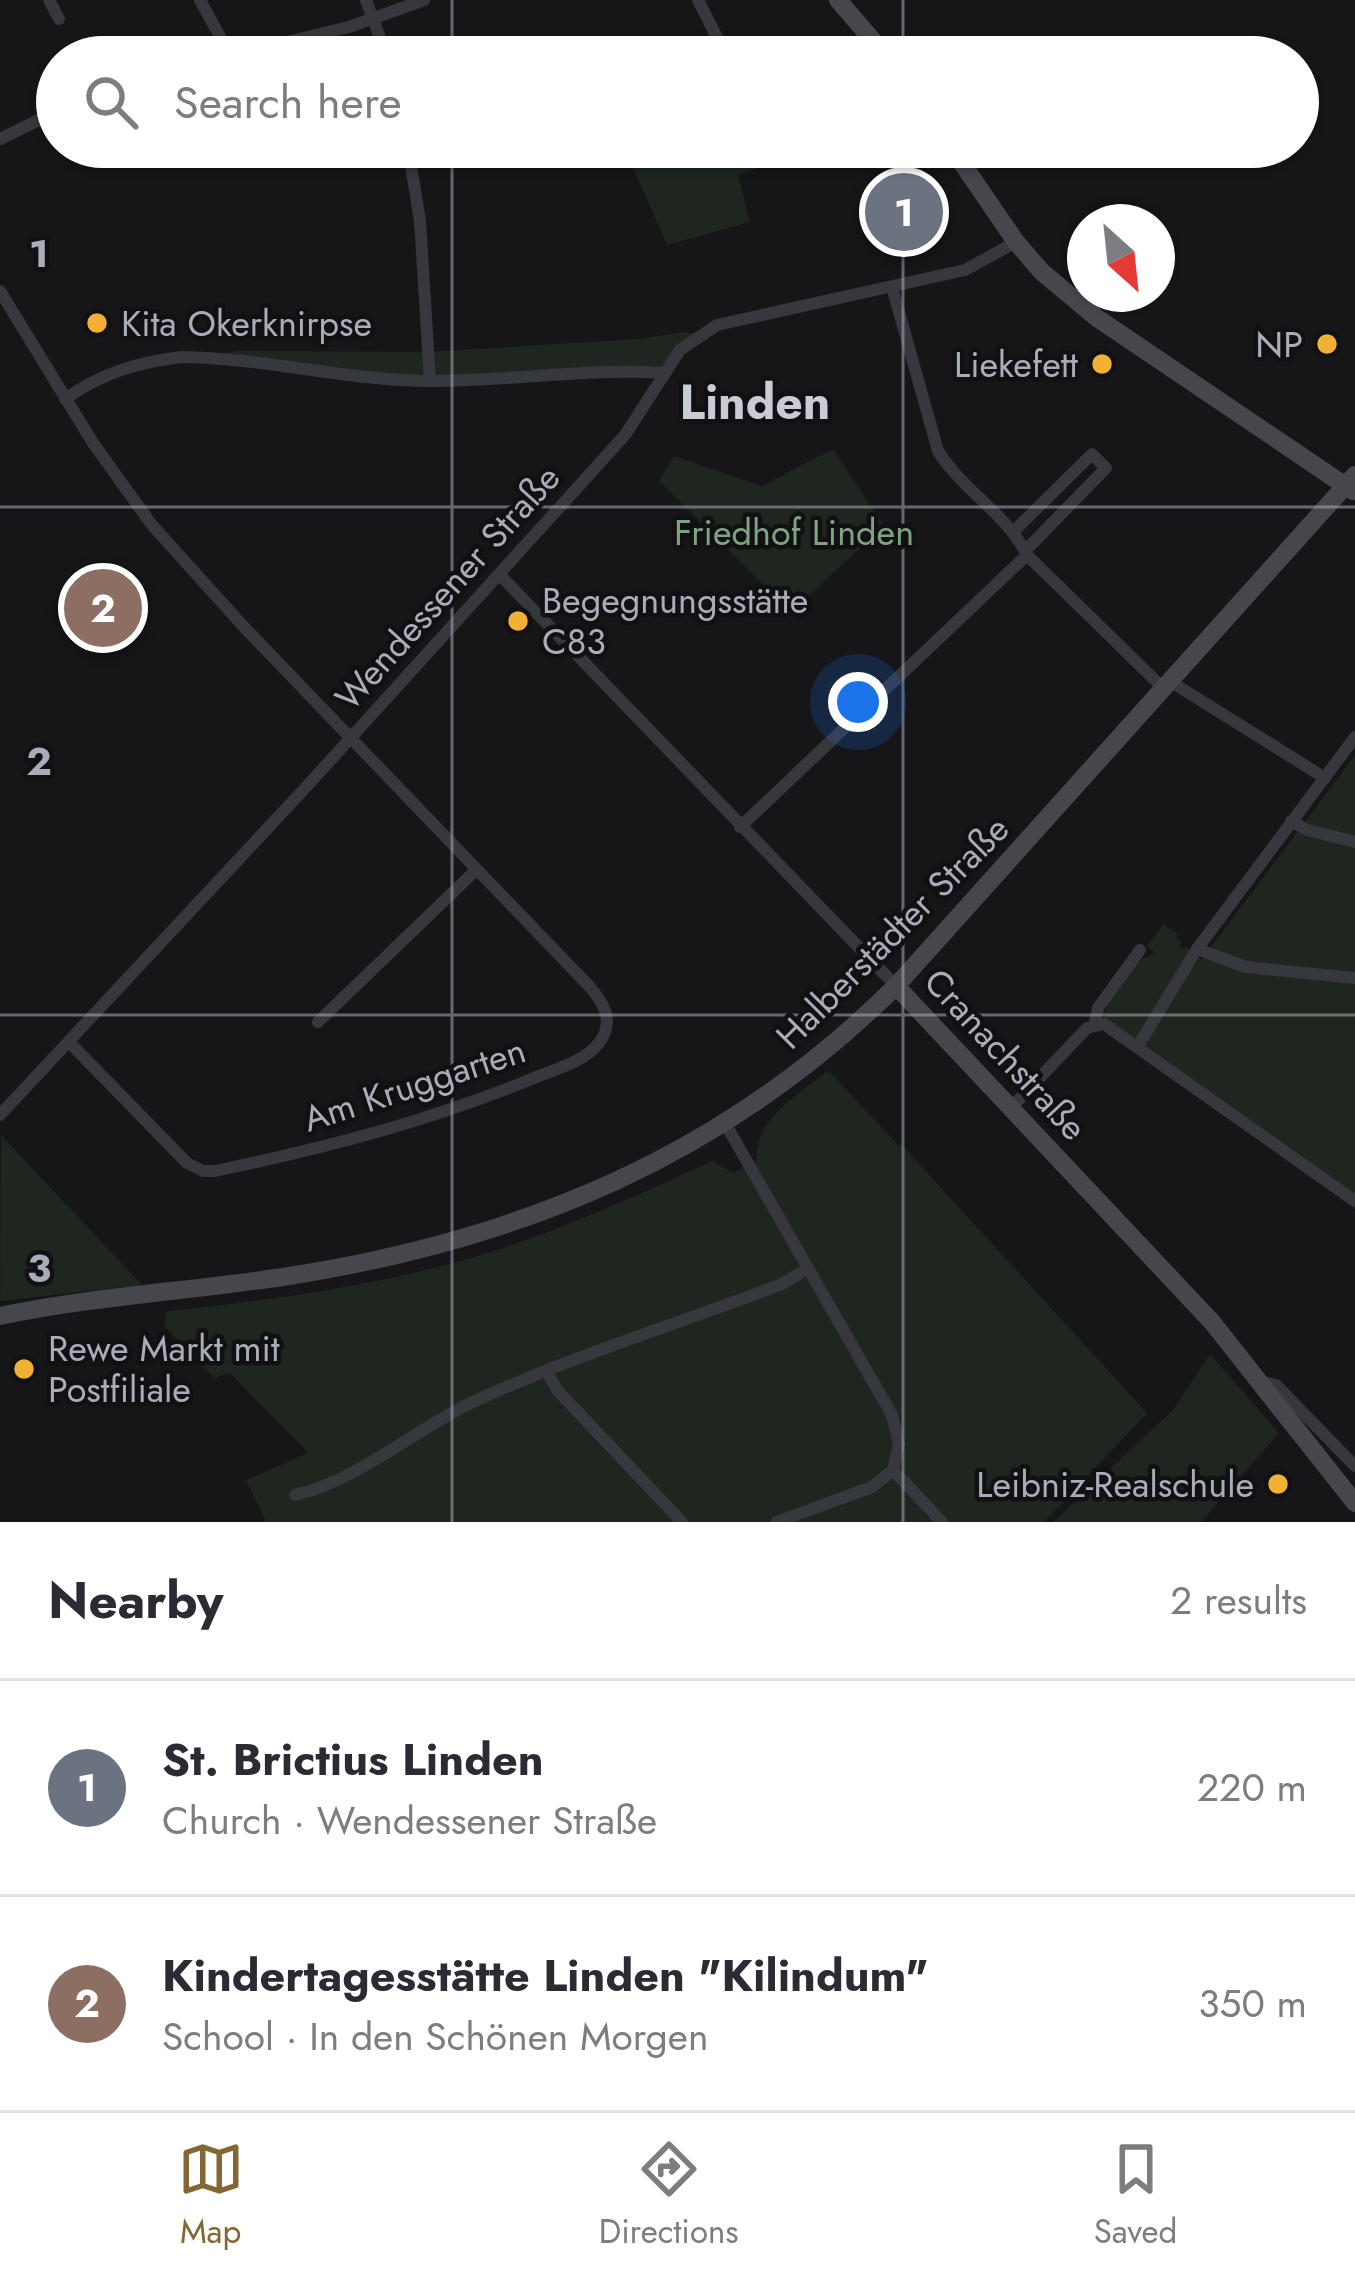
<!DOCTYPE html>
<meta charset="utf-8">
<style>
body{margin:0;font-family:Jost,sans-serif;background:#f2f2f3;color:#2b2b33}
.compass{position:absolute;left:1067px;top:204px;width:108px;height:108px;border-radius:50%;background:#fff;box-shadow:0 3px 9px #0004;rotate:153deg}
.you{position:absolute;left:858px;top:702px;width:42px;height:42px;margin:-30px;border:9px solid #fff;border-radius:50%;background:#1a73e8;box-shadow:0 0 0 18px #1a73e833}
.badge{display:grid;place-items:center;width:78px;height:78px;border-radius:50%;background:#856733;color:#fff;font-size:39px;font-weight:700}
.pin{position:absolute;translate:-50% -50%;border:6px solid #fff;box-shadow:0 3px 12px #0006}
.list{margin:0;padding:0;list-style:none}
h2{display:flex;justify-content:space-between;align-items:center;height:156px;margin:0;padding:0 48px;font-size:51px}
h2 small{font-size:39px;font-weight:400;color:#7c7c81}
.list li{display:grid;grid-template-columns:78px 1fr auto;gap:36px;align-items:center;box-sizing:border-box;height:216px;padding:0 48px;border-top:3px solid #e1e1e2}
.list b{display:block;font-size:45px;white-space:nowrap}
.list p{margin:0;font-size:39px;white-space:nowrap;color:#7c7c81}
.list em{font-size:39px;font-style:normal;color:#7c7c81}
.icon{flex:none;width:66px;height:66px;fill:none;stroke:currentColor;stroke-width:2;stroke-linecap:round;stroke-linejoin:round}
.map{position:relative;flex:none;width:1355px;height:1522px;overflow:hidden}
.search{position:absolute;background:#fff;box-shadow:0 3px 9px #0004;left:36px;right:36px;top:36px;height:132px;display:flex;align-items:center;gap:30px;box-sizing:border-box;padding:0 42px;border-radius:66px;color:#7c7c81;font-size:45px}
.sheet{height:588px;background:#fff}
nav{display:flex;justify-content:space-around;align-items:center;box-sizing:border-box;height:168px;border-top:3px solid #e1e1e2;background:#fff;font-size:33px;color:#7c7c81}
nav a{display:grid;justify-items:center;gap:6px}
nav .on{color:#856733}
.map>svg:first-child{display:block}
</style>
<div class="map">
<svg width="1355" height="1522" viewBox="0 0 1355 1522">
<rect width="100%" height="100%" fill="#161618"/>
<g fill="#1e261f">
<path d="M624 147H763L772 163 738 175 750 222 667 245Z"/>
<path d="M683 332 698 334 663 373 430 381 212 357 235 351 428 352 638 339Z"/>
<path d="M833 449 884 526 791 612 659 481 674 456 762 486Z"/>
<path d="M1355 755V1209L1101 1027C1108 998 1125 964 1155 953L1147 946 1164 924 1178 934 1176 938 1182 942 1178 949 1187 947 1201 960Z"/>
<path d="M828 1070 900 1147 901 1144 1147 1413 1044 1522H266L246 1480 308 1453 230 1373 214 1378 164 1326 167 1311C282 1299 399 1283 509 1246 579 1222 646 1191 713 1161L733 1173 757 1160C754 1118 800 1094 828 1070Z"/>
<path d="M1 1135 142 1285 0 1301Z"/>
<path d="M1210 1354 1279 1433 1201 1522H1053L1173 1410Z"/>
</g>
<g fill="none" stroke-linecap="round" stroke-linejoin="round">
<g stroke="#37383d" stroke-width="12">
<path d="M49 0 59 19"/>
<path d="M200 0 230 55"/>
<path d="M366 0 387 57"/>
<path d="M698 0 727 57"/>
<path d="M224 57 349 27 424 0"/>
<path d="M852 57 880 47"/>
<path d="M0 139 57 111"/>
<path d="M408 147 420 221 430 381"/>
<path d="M892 287 938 451C962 490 1007 514 1027 555L1162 687"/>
<path d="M0 291 93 443 152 525 244 627 589 986C604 1003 615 1022 599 1043 584 1062 556 1069 534 1078 430 1121 325 1148 215 1171H203L187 1163 69 1042"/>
<path d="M65 399C102 373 138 362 182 357 266 358 348 381 431 381 509 381 586 368 663 373"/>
<path d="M1013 532 1092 454 1106 468 1026 550"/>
<path d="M500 575 896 986"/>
<path d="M1168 680 1325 778"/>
<path d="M1291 821 1307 830 1355 842"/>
<path d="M740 827 1027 555"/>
<path d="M1197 949 1246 967 1355 978"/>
<path d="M318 1022 476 870"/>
<path d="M1095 1023 1098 1008 1140 950"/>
<path d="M1138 1046 1197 949 1355 737"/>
<path d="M1010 1109 1087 1028 1104 1024 1355 1201"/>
<path d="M0 1115 308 785 625 435 680 350 717 325 965 270 1016 242"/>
<path d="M725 1123 892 1415 899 1444 893 1470 942 1522"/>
<path d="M546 1371 558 1391 682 1522"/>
<path d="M1259 1381 1276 1385 1355 1466"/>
<path d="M295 1495C359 1480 414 1430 473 1402 572 1356 680 1323 782 1284L807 1269"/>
<path d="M777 1522 872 1487 893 1470"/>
</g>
<g stroke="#45474d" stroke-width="18">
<path d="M838 0 887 57"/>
<path d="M951 147 1016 242 1042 272 1097 318 1353 491"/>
<path d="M896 986 1212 1322 1355 1503"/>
<path d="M0 1316C95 1296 193 1291 289 1276 524 1239 726 1155 896 986L1355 475"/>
</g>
</g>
<path fill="none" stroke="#a8adb8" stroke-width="3" stroke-opacity="0.55" d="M452 0V57M903 0V57M452 147V1522M903 147V1522M0 507H1355M0 1015H1355"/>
<g fill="#f2b134" stroke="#111113" stroke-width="4.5">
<circle cx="97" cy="323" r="12"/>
<circle cx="1327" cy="344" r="12"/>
<circle cx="1102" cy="364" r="12"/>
<circle cx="518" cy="621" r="12"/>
<circle cx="24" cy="1369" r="12"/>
<circle cx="1278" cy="1484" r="12"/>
</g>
<g text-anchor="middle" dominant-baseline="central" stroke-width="9" stroke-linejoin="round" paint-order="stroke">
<g font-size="36" fill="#a8adb8" stroke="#111113" text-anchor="start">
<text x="121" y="323">Kita Okerknirpse</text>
<text x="1303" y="344" text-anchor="end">NP</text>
<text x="1078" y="364" text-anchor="end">Liekefett</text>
<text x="542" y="600">Begegnungsstätte<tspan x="542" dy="41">C83</tspan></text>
<text x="48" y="1348">Rewe Markt mit<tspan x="48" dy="41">Postfiliale</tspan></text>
<text x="1254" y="1484" text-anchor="end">Leibniz-Realschule</text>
</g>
<g font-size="36" fill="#7fa381" stroke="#111113">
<text x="794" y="532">Friedhof Linden</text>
</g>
<g font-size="36" fill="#a8adb8" stroke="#111113">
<text transform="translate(447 587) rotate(-48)">Wendessener Straße</text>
<text transform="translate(892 932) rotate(-45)">Halberstädter Straße</text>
<text transform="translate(1006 1054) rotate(47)">Cranachstraße</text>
<text transform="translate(414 1084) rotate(-18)">Am Kruggarten</text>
</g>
<g font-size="48" font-weight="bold" fill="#c9ccd4" stroke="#111113">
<text x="755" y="402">Linden</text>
</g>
</g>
<g font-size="39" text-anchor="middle" font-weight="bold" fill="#a8adb8" stroke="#111113" stroke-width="9" stroke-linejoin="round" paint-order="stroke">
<text x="39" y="267">1</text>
<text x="39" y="775">2</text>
<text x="39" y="1282">3</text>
</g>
</svg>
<svg class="compass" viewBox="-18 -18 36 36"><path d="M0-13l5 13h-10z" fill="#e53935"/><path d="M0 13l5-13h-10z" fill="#7c7c81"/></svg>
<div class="you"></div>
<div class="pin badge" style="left:904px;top:212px;background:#6b7280">1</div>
<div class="pin badge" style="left:103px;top:608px;background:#8d6e63">2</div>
<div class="search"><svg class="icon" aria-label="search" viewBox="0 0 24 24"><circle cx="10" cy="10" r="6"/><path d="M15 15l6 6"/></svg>Search here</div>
</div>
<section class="sheet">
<h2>Nearby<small>2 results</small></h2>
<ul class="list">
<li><span class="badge" style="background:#6b7280">1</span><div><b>St. Brictius Linden</b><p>Church · Wendessener Straße</p></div><em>220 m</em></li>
<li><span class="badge" style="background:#8d6e63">2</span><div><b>Kindertagesstätte Linden &quot;Kilindum&quot;</b><p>School · In den Schönen Morgen</p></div><em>350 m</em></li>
</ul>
</section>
<nav>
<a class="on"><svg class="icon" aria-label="map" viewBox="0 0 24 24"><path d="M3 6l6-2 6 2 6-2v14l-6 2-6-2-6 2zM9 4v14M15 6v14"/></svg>Map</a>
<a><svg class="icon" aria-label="directions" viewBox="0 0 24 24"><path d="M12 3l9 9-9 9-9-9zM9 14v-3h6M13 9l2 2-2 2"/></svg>Directions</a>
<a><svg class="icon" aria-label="saved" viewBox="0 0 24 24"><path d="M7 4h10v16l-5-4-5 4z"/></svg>Saved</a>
</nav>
